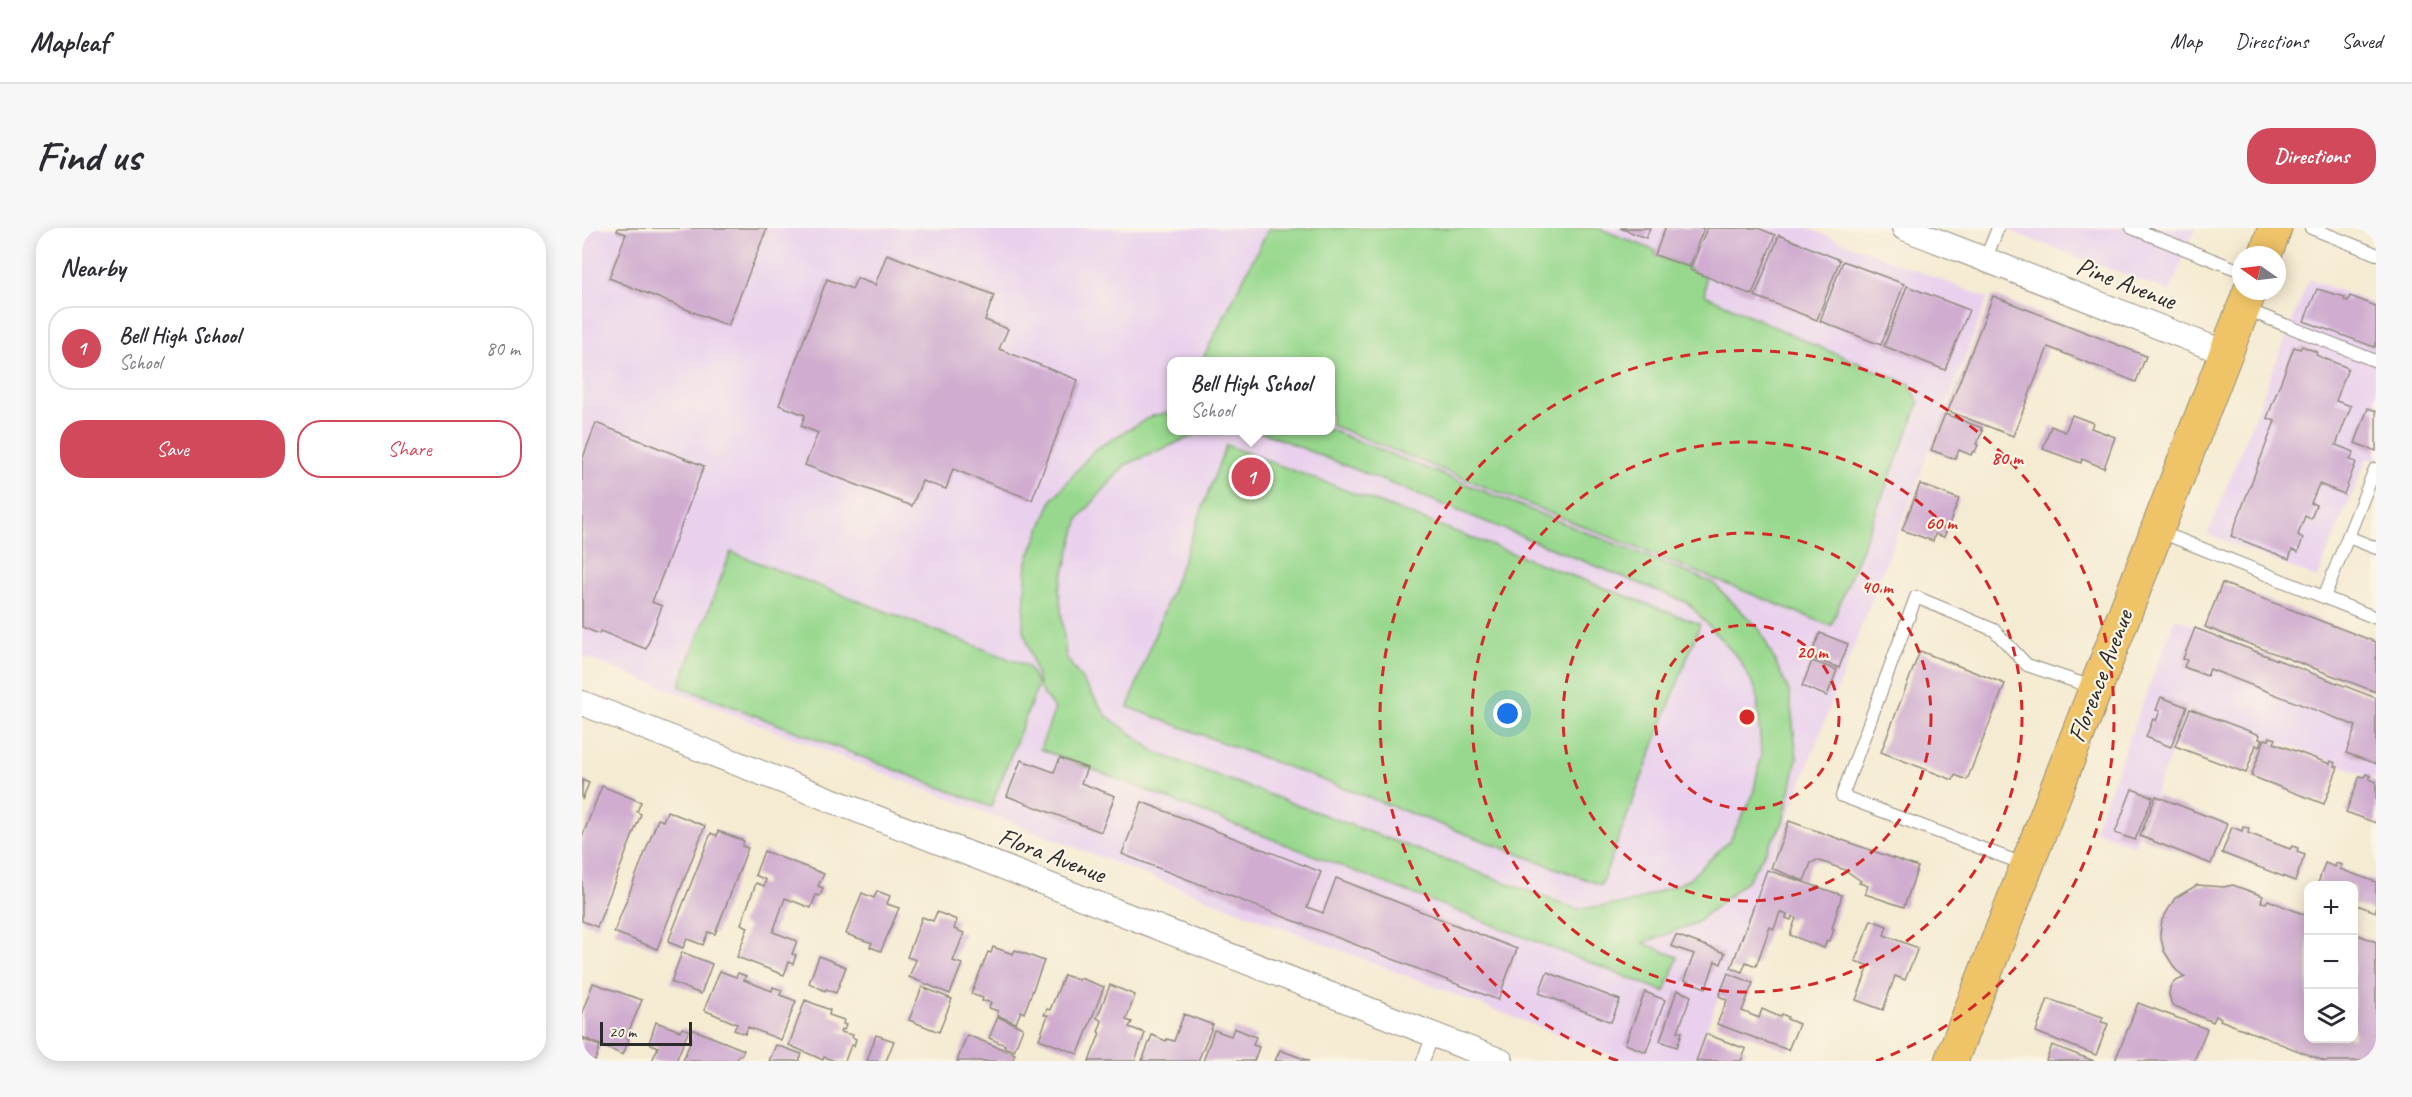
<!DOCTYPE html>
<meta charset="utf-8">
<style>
body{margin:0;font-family:Caveat,sans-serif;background:#f7f7f7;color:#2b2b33}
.controls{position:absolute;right:18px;bottom:18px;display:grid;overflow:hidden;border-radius:12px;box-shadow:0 3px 15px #0003}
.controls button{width:54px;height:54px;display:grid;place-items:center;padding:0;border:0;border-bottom:2px solid #e1e1e2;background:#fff;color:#2b2b33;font:30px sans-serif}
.compass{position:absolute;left:1650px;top:18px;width:54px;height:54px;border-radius:50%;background:#fff;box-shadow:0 3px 15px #0003;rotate:284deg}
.scale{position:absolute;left:18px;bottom:15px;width:92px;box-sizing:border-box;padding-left:6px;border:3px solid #2b2b2b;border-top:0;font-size:16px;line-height:21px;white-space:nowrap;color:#2b2b2b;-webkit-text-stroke:4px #fcf5e5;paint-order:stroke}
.you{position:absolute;left:926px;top:486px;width:21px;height:21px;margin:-15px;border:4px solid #fff;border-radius:50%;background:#1a73e8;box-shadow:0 0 0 9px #1a73e833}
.badge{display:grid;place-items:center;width:39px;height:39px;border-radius:50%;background:#d1495b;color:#fff;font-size:20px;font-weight:700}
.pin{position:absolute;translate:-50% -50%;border:3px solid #fff;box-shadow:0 2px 6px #0006}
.popup{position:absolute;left:585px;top:129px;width:168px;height:78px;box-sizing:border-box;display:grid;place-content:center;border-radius:12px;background:#fff;filter:drop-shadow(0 2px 4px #0005);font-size:20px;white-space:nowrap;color:#7c7c81}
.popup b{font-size:22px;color:#2b2b33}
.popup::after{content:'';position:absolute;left:50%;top:100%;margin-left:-12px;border:12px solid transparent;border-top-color:#fff}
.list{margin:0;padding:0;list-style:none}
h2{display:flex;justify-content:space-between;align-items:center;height:78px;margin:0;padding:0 24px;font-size:26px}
h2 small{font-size:20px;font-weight:400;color:#7c7c81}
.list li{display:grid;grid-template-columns:39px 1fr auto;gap:18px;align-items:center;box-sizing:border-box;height:84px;margin:0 12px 12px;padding:0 12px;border:2px solid #e1e1e2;border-radius:24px}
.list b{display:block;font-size:22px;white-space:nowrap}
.list p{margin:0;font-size:20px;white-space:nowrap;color:#7c7c81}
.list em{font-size:20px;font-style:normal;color:#7c7c81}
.actions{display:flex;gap:12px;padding:18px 24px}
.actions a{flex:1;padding:14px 0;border:2px solid #d1495b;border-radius:24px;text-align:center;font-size:21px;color:#d1495b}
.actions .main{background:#d1495b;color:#fff}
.icon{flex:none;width:33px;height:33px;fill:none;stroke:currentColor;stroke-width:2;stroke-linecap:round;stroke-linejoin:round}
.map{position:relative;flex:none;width:1794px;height:833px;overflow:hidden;border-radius:24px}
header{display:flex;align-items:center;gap:36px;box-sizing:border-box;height:84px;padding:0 30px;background:#fff;border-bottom:2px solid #e1e1e2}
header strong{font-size:28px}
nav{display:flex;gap:33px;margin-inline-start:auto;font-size:21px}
.intro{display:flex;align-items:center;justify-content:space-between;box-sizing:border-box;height:144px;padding:0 36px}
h1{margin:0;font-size:42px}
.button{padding:15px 27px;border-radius:24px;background:#d1495b;color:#fff;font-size:21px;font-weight:700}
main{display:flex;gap:36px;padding:0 36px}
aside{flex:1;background:#fff;border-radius:24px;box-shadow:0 3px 15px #0003}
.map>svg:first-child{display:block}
</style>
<header>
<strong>Mapleaf</strong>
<nav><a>Map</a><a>Directions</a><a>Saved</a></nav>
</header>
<div class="intro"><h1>Find us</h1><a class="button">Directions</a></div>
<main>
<aside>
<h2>Nearby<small></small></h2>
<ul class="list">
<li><span class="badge">1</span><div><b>Bell High School</b><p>School</p></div><em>80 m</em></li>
</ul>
<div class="actions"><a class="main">Save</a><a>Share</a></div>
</aside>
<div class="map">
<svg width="1794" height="833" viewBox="0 0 1794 833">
<rect width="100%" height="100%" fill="#fcf5e5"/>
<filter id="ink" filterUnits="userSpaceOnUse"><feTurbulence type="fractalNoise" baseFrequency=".0167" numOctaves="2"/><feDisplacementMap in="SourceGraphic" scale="12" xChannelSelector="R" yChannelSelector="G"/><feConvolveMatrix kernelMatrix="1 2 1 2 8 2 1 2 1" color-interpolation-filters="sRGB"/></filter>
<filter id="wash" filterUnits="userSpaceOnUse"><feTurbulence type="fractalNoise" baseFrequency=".008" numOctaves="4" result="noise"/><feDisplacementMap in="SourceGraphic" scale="24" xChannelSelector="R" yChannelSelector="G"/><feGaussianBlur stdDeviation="1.35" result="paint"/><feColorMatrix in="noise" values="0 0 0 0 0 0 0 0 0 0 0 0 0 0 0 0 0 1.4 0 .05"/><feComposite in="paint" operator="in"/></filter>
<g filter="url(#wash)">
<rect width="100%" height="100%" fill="#f5ebd3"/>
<g fill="#e9d1ed" fill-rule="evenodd">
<path d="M0 0H1225L1406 70 1112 833H1044L0 428ZM590 134H748V202H590Z"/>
<path d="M1420 0H1613L1588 64Z"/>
<path d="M1727 51 1794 77V233L1785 230 1735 350 1626 306Z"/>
<path d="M1593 390 1794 472V551L1607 479 1553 618 1512 602Z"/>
</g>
<g fill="#98d88e" stroke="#62825c" stroke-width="1.5" fill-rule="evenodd">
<path d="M687 0H1016L1074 23 1073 27 1107 39 1108 42 1123 48V67L1230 116 1328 156 1337 175 1249 398 749 197 748 134H619Z"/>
<path d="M589 184 590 202H749L1131 355 1178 402 1207 463 1215 530 1201 595 1166 652 1114 695 1061 715 1096 729 1083 764 458 521 473 481 459 463 441 399 445 333 470 272 513 221 570 188ZM680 204 1106 375 1157 431 1175 464 1179 526 1171 567 1148 612 1106 652 1048 675 995 681 575 525 525 488 484 429 477 361 497 290 543 237 613 207Z"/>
<path d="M644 217 1118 396 1019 657 546 479Z"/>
<path d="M149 324 446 438 456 457 409 579 97 458Z"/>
</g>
<g id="blocks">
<g fill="#d0add0">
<path d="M36 0H185L146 98 27 50 44 6 35 3Z"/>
<path d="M1038 0H1068L1064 10Z"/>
<path d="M1083 0H1122L1107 39 1073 27Z"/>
<path d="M1125 0H1176L1193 7 1170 67 1108 42Z"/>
<path d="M1197 7 1258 32 1235 92 1173 68Z"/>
<path d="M305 26 412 67 403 92 426 101 417 121 496 152 450 272 371 241 364 261 340 253 330 278 223 237 236 205 219 198 223 187 197 177 245 51 270 61 275 50 293 57Z"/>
<path d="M1261 33 1322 56 1299 117 1238 93Z"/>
<path d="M1325 58 1387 82 1363 142 1302 118Z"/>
<path d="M1735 61 1763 69 1762 72 1766 73 1768 68 1794 78V118L1792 119 1722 93Z"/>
<path d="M1411 68 1564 128 1554 154 1466 119 1431 208 1366 183Z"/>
<path d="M1720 118 1735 124 1734 127 1766 140 1754 173 1769 178 1754 217 1772 224 1768 232 1774 234 1762 266 1737 256 1729 275 1734 277 1729 291 1723 288 1716 307 1721 310 1716 324 1710 322 1707 331 1649 308 1693 193 1685 190 1712 119 1718 121Z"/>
<path d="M1786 180 1794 183V223L1773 215Z"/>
<path d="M1363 186 1400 200 1399 202 1401 203 1394 216 1396 217 1393 224 1391 223 1389 227 1377 222 1373 231 1349 222Z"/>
<path d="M1490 187 1511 195 1509 200 1533 209 1522 240 1500 231 1499 235 1461 221 1469 198 1483 204Z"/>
<path d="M14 195 122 238 70 374 80 378 64 421 18 403 17 406 0 399V232Z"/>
<path d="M1338 256 1377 271 1362 309 1353 306 1351 313 1320 302Z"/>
<path d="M1640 355 1794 414V464L1623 399Z"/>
<path d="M1613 400 1794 470V536L1764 525 1774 498 1628 441 1625 448 1602 439 1605 432 1601 431Z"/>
<path d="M1238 405 1266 416 1257 440 1228 429Z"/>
<path d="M1338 423 1423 456 1385 552 1373 547 1371 552 1299 524Z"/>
<path d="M1230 433 1255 442 1245 468 1220 458Z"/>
<path d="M1579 469 1605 479 1589 519 1564 509 1571 491 1574 493 1578 483 1574 482Z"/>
<path d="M1608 481 1678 507 1677 511 1680 512 1677 519 1674 517 1664 545 1593 518Z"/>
<path d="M1688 509 1694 511 1692 515 1748 536 1749 533 1753 535 1752 538 1756 539 1742 576 1669 548 1683 511 1687 512Z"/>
<path d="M478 530 505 540 499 555 533 568 519 604 425 568 439 532 472 544Z"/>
<path d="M1784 546 1789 548 1787 551 1794 554V595L1764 584 1778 548 1782 549Z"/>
<path d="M0 552 7 555 0 572Z"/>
<path d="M20 558 59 574 55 584 59 586 15 699 0 693V609Z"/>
<path d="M1550 561 1571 569 1553 612 1533 605Z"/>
<path d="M1574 568 1645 596 1629 636 1558 608Z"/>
<path d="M560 574 739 644 725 679 741 685 754 650 935 721 916 772 540 626Z"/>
<path d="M85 583 123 598 75 721 32 704 76 591 81 593Z"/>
<path d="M1207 593 1336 639 1322 679 1283 666 1286 658 1277 655 1279 653 1263 642 1235 632 1229 635 1222 653 1189 640Z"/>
<path d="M1650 599 1660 603 1661 599 1667 600 1666 605 1708 621 1710 618 1716 620 1715 624 1723 627 1713 653 1640 625Z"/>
<path d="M136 603 162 613 160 618 166 620 133 706 126 704 121 717 105 711 101 720 86 714 129 605 135 608Z"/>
<path d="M182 623 242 646 236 658 241 660 238 668 234 667 229 680 203 670 191 704 215 713 210 726 214 727 211 736 207 734 202 747 155 729 166 699 159 696 174 655 182 658 184 652 173 647Z"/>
<path d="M1743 635 1753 639 1754 635 1760 637 1758 641 1794 654V684L1772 676V658H1735Z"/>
<path d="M1185 642 1260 667 1250 700 1252 701 1248 713 1245 712 1242 720 1208 707 1214 690 1210 688 1209 692 1204 690 1205 687 1198 684 1192 701 1188 699 1174 738 1164 734 1160 744 1149 740Z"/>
<path d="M1615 657 1642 659 1651 657 1681 668 1679 674 1684 675 1686 672 1726 688V810H1772V705L1794 714V833H1742L1638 792 1639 790 1634 788 1631 794 1590 777 1587 767 1588 759 1592 754 1603 749 1594 742 1582 723 1578 706 1580 692 1593 670Z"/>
<path d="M295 663 308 668 305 676 317 680 299 723 288 719 290 715 264 706 280 665 292 670Z"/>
<path d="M355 684 375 692 372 701 382 705 371 733 380 736 368 766 327 749 334 732 325 729 340 689 351 693Z"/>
<path d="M1289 692 1305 698 1302 707 1336 720 1323 752 1313 748 1301 782 1274 772 1287 738 1273 733Z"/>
<path d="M1094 707 1143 725 1139 736 1133 733 1124 760 1102 752 1112 726 1089 718Z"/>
<path d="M411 719 431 726 433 722 462 733 442 785 439 783 434 795 415 787 416 783 407 780 409 774 400 773 401 770 389 766 406 724 409 725Z"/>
<path d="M100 724 130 736 119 766 89 754Z"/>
<path d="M237 728 264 739 254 765 244 761 243 763 227 755Z"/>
<path d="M138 743 154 749 156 745 164 748 162 752 190 763 191 759 200 762 198 767 214 773 199 812 166 799 163 806 152 802 155 796 122 782Z"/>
<path d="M965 744 1038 772 1029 794 957 765Z"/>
<path d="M1146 745 1171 755 1160 783 1177 790 1180 781 1198 789 1200 786 1206 789 1205 791 1217 796 1206 822 1135 796 1145 772 1137 768Z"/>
<path d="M482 747 497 752 498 750 522 759 496 826 457 811 466 787H462L465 781 468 782Z"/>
<path d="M11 755 60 772 44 810 47 811 41 827 0 809V785Z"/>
<path d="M528 757 553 767 544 792 550 794 547 799 563 805 553 833H507L518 805 516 804 520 793 515 790Z"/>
<path d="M340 759 370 771 357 804 327 792Z"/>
<path d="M1095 762 1109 768 1096 803 1100 804 1095 819 1078 813Z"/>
<path d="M1063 764 1083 772 1064 824 1043 816Z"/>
<path d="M1466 771 1521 789 1519 794 1526 796 1514 827 1454 804Z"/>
<path d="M223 772 248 782 247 787 262 792 261 796 264 797 262 802 259 801 258 804 271 807 270 809 274 811 272 818 269 817 263 833H253L242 829 241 832 207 817Z"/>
<path d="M1556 775 1625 801 1612 833H1533Z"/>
<path d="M602 786 631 797 616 833H560L570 807 584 813 585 811 592 813Z"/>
<path d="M416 789 441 800 432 823 422 819 423 817 407 810Z"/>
<path d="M74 794 98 803 100 800 107 802 94 833H70L76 819 67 815Z"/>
<path d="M652 800 674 809 671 817 677 819 672 833H621L632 802 649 808Z"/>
<path d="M110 801 162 822 159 828 157 827 154 833H101L110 809 108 808Z"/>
<path d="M1124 806 1164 821 1159 833H1114Z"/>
<path d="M294 807 312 813 304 833H285Z"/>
<path d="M385 807 433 826 430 833H375Z"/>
<path d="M0 811 18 818 13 833H0Z"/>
<path d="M194 817 220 826 217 833H187Z"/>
<path d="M1470 817 1512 833H1464Z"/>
<path d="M698 822 727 833H693Z"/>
</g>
</g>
</g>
<g filter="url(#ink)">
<use href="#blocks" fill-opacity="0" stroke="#908b7f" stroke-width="1.5"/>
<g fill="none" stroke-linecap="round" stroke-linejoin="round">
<g stroke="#908b7f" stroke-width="14">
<g id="service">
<path d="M1550 0 1659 43"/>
<path d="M1729 0 1794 26"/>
<path d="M1403 32 1416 0"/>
<path d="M1663 81 1794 133"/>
<path d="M1576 303 1794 390"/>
<path d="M1766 309 1794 320"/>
<path d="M1742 369 1793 241"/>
<path d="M1444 637 1260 568 1334 369 1412 402 1445 437 1513 460"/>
<path d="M841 833 851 807"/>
</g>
</g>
<g stroke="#908b7f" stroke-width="26">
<g id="minor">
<path d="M1322 0 1644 125"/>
<path d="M0 475 919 833"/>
</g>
</g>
<g stroke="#908b7f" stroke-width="35">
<g id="primary">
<path d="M1683 27 1693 0"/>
<path d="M1369 833 1668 63"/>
</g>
</g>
<use href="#service" stroke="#fff" stroke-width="12"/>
<use href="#minor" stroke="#fff" stroke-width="24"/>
<use href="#primary" stroke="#efc469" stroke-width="33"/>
</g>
</g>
<g fill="none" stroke="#d62828" stroke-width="3" stroke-dasharray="10 8">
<circle cx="1165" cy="489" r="92"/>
<circle cx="1165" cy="489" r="184"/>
<circle cx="1165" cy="489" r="275"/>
<path d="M1036 833A367 367 0 1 1 1294 833"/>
</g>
<g text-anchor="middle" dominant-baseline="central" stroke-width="4.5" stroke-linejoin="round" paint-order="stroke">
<g font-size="26" fill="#2b2b2b" stroke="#fcf5e5">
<text transform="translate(1544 55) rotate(21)">Pine Avenue</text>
<text transform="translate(1518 448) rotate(-69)">Florence Avenue</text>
<text transform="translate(470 627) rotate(21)">Flora Avenue</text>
</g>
</g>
<circle cx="1165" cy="489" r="9" fill="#d62828" stroke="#fcf5e5" stroke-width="3"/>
<g font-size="18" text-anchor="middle" font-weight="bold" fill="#d62828" stroke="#fcf5e5" stroke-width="4.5" stroke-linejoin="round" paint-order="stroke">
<text x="1425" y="236">80 m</text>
<text x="1359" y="301">60 m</text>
<text x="1295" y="365">40 m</text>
<text x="1230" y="430">20 m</text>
</g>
</svg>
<div class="controls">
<button>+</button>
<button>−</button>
<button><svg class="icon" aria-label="layers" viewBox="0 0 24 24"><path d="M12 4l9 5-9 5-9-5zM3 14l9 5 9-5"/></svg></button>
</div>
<svg class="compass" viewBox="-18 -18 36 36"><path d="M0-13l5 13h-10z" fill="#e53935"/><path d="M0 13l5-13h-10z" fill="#7c7c81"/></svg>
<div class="scale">20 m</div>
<div class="you"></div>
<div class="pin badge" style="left:669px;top:249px">1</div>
<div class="popup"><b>Bell High School</b>School</div>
</div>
</main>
